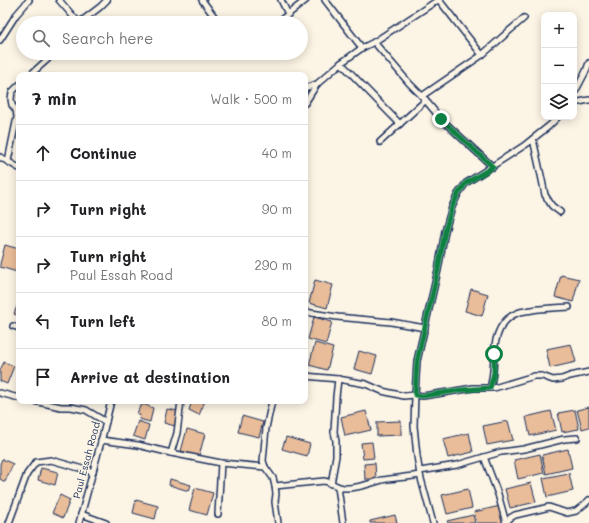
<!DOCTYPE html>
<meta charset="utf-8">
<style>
body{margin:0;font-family:Mali,sans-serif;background:#f6f6f6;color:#202124}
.controls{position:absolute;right:12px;top:12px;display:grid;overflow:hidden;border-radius:8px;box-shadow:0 2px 10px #0003}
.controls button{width:36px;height:36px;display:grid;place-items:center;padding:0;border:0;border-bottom:1px solid #e0e0e0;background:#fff;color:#202124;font:20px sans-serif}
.stop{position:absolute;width:12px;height:12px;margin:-9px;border:3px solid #0b8043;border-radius:50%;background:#fff}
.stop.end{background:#0b8043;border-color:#fff;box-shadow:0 1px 4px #0008}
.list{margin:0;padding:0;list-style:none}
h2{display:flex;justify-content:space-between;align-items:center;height:52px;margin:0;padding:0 16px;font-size:17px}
h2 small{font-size:13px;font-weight:400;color:#757577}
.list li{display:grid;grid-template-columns:26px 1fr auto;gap:12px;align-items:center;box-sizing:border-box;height:56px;padding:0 16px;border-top:1px solid #e0e0e0}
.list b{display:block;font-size:15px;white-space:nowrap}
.list p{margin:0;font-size:13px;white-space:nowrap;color:#757577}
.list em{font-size:13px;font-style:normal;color:#757577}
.icon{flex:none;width:22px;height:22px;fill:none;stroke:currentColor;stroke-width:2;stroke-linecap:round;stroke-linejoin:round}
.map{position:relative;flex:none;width:589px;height:523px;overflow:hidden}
.search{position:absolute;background:#fff;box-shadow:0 2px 10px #0003;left:16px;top:16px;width:292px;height:44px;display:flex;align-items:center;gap:10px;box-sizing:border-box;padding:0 14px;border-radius:22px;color:#757577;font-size:15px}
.panel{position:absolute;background:#fff;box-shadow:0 2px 10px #0003;left:16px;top:72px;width:292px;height:332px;border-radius:8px}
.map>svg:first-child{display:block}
</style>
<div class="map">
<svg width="589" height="523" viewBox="0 0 589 523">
<rect width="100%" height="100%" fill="#fcf5e5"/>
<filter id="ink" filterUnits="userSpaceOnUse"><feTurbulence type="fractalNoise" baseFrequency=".025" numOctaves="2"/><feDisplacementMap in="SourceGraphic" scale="8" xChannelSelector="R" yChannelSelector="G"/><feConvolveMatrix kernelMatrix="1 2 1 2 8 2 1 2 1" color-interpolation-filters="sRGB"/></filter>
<g filter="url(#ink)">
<g fill="#e9bd99" stroke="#1b2f5e">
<path d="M5 245 19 249V264L17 272 0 267V264Z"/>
<path d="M561 275 579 279 573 302 555 297Z"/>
<path d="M315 280 333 285 327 308 309 303Z"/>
<path d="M471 289 488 294 482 316 465 311Z"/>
<path d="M19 301V316L14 314Z"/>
<path d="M314 317 332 322 326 344 308 339Z"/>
<path d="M315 343 333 348 327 370 309 365Z"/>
<path d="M571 344 576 362 550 368 546 349Z"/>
<path d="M359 351 377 356 372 374 354 369Z"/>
<path d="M4 362 14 366 7 384 0 381V370Z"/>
<path d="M192 401H205L199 415 189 410Z"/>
<path d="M143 404 153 408 150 422 139 419 140 415 137 414 140 406H142Z"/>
<path d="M589 407V427L582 429 577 410Z"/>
<path d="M167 409 178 411 175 426 164 423Z"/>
<path d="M575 410 579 429 562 432 558 413Z"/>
<path d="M366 411 371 430 345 436 341 417Z"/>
<path d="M551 411 556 430 530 436 526 417Z"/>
<path d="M242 416 263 422 259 437 238 432Z"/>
<path d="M138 421 149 425 145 440 133 436Z"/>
<path d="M401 421V435L377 436V422Z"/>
<path d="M508 421 513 440 487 445 483 426Z"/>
<path d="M187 429 205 434 199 456 181 451Z"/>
<path d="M469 433 473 452 448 458 443 439Z"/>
<path d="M286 437 310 444 307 456 282 449Z"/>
<path d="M372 442 374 458 363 459 361 443Z"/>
<path d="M568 449 572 468 546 474 542 455Z"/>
<path d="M540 454 544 473 518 479 514 460Z"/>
<path d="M2 459 13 464 5 482 0 479V464Z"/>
<path d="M375 463 376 479H365L364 464Z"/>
<path d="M41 468 58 472 55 485 38 480Z"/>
<path d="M569 473 573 491 547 497 543 478Z"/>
<path d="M170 479 191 485 189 491 169 485Z"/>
<path d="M531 483 536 502 510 508 505 489Z"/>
<path d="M195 488 213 493 207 515 189 510Z"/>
<path d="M468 489 472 508 447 514 442 495Z"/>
<path d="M60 495 70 500 63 518 52 513Z"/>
<path d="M136 500 158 506 155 519 133 513Z"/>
<path d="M500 506 504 523H477L474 512Z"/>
<path d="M395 515 397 523H370V521Z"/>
<path d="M473 515 475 523H448L447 521Z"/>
</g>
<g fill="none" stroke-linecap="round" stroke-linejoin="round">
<g stroke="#1b2f5e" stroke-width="8">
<g id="minor">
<path d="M59 0 79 23"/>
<path d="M202 0 219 23"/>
<path d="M281 0 288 14"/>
<path d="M325 0 362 48"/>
<path d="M439 0 482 55"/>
<path d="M79 23 100 7 107 0"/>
<path d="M277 23 306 0"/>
<path d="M0 40 16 15 29 0"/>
<path d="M374 42 409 83 422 96 441 119 493 167"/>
<path d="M341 63 400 124"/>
<path d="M30 75 48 59 51 53"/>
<path d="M305 88 317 84"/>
<path d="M574 94 586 71 589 63"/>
<path d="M422 96 482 55 524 18"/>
<path d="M305 103 317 84 341 63 362 48 374 42 438 0"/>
<path d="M574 103 589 100"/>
<path d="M533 139 542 180 545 195 552 206 560 212"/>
<path d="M380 142 426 100"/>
<path d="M0 157 19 168"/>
<path d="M8 161 17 117 16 110 12 105 11 99 12 92 19 85"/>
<path d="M305 312 337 317 391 322 425 328"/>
<path d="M13 326 19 328"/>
<path d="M305 376 338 379 366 384 382 391 404 396 415 395 423 396 461 390 473 388H494L534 376H542L553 380 562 379 570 376 589 372"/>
<path d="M490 388C494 375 493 367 494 354 495 337 500 320 517 313 522 311 527 311 532 310 545 308 557 308 569 307"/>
<path d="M0 393 19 398"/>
<path d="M34 401 61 407H71L86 410 106 422"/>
<path d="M272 401 266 428 263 461 265 467 273 478 275 486 276 494 275 502 278 523"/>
<path d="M101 440 138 445 171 453 221 463 265 467"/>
<path d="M171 453 177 433 181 401"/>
<path d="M484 457 498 494 506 523"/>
<path d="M420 471 457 465 501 452 524 449 564 439 577 438"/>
<path d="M331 484 336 456V441L334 432 336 397 338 379"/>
<path d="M275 486 324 481C332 482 337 488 345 488 358 489 370 483 382 480 395 478 408 477 420 475"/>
<path d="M338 487 343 523"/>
<path d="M81 514 106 523"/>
<path d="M218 514 221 463"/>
<path d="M9 523 27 474 36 462 51 460 93 472"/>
<path d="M79 523 102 438 111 401"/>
<path d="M433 523 420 475 417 456 414 426 415 395 417 361 438 270 445 231 452 207 458 194 466 183 525 145 549 126 558 117"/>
<path d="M506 523 510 518 515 515 541 509 549 507 567 513 576 511 586 503 589 500"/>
</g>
</g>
<use href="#minor" stroke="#fcf5e5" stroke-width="5"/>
</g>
</g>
<g fill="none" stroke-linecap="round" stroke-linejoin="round" filter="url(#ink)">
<path stroke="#0b8043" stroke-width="5" d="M441 119 493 167 466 183 458 194 452 207 445 231 438 270 417 361 415 395 423 396 461 390 490 388 494 373V354"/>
</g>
<g text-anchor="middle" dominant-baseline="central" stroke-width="3" stroke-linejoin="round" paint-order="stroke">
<g font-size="10" fill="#1b2f5e" stroke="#fcf5e5">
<text transform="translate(86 460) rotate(-75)">Paul Essah Road</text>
</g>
</g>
</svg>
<div class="controls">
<button>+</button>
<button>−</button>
<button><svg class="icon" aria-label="layers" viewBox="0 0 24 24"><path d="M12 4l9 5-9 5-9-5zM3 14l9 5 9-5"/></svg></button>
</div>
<div class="stop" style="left:494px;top:354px"></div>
<div class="stop end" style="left:441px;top:119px"></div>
<div class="search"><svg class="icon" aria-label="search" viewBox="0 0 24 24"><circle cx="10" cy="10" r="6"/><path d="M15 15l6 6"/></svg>Search here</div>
<section class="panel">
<h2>7 min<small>Walk · 500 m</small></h2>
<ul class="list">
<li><svg class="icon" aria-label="ahead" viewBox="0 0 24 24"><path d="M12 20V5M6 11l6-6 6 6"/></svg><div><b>Continue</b></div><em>40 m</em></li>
<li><svg class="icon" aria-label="right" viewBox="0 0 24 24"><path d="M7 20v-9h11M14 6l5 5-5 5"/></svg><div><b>Turn right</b></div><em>90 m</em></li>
<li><svg class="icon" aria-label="right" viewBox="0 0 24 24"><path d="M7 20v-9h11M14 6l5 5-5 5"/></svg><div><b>Turn right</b><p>Paul Essah Road</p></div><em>290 m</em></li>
<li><svg class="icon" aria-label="left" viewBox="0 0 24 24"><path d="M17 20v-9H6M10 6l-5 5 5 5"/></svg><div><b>Turn left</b></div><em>80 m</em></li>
<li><svg class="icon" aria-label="arrive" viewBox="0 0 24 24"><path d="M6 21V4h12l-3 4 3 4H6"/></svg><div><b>Arrive at destination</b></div></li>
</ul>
</section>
</div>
